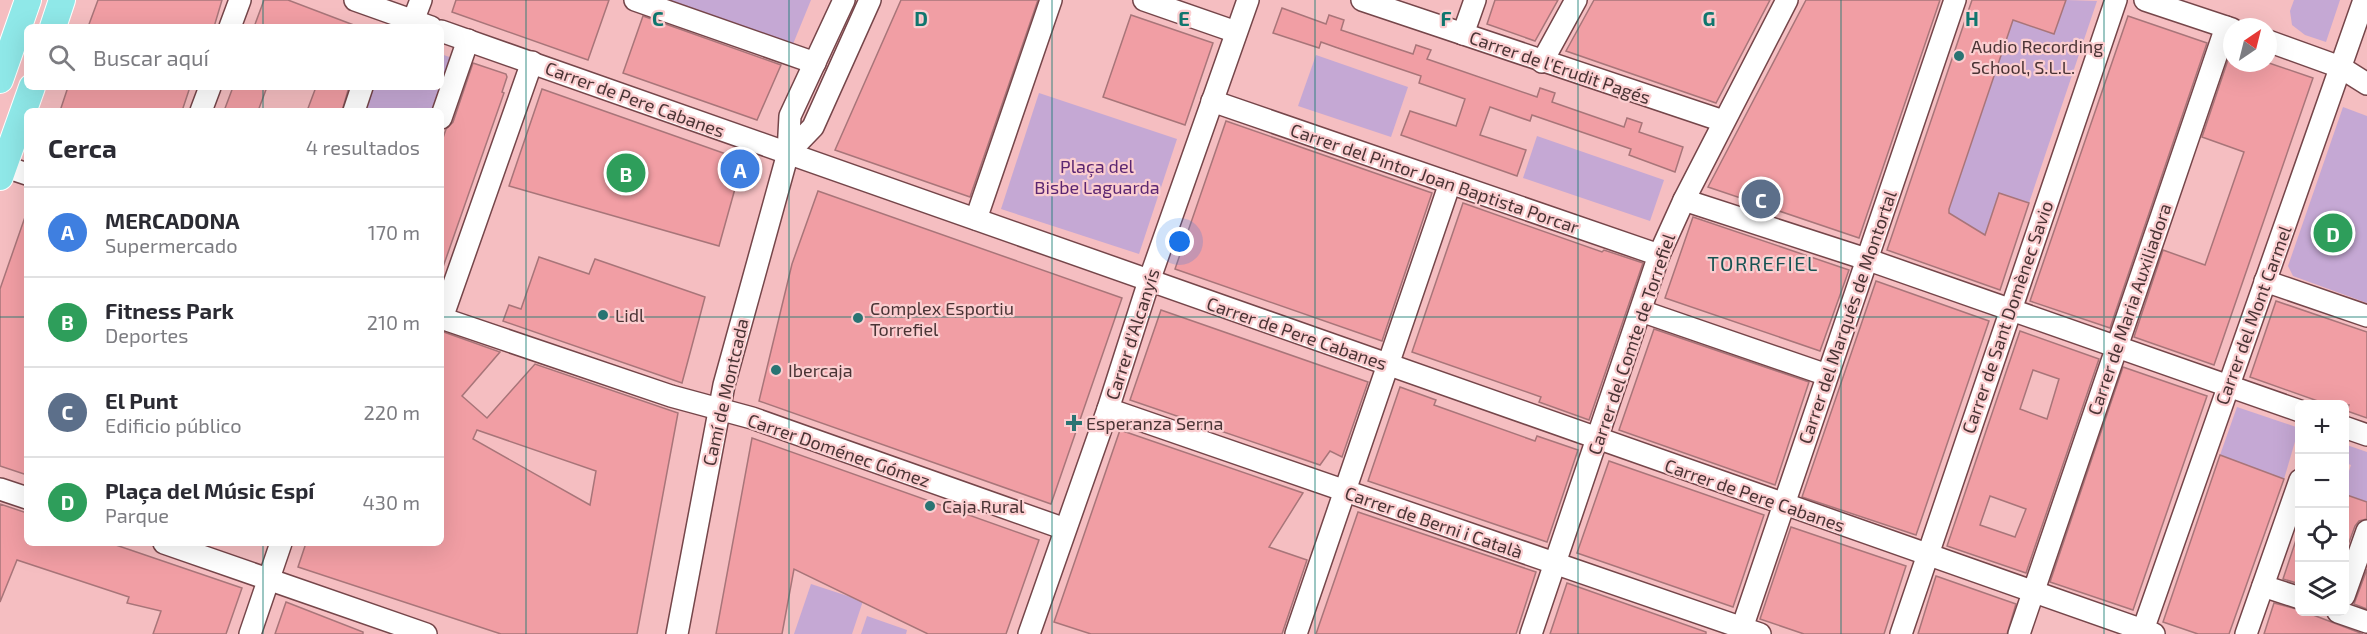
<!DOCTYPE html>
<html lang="es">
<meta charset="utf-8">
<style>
body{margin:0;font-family:"Exo 2",sans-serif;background:#f7f7f7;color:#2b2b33}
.controls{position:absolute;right:18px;bottom:18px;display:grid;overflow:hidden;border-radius:9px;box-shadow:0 6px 24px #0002}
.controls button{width:54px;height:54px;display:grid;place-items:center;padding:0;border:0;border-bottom:2px solid #e1e1e2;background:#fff;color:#2b2b33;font:30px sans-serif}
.compass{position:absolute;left:2223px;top:18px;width:54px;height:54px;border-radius:50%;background:#fff;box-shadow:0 6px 24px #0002;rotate:35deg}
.you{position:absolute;left:1180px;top:242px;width:21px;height:21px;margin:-15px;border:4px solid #fff;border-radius:50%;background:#1a73e8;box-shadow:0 0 0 9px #1a73e833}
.badge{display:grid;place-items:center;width:39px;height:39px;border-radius:50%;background:#db2777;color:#fff;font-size:20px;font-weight:700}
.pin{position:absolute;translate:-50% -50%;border:3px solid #fff;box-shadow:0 2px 6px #0006}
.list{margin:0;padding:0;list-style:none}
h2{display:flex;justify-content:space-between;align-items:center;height:78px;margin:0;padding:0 24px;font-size:26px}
h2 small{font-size:20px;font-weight:400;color:#7c7c81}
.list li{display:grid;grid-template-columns:39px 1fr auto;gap:18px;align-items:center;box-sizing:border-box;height:90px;padding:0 24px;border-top:2px solid #e1e1e2}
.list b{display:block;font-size:22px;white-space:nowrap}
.list p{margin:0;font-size:20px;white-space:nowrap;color:#7c7c81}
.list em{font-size:20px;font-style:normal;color:#7c7c81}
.icon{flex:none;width:33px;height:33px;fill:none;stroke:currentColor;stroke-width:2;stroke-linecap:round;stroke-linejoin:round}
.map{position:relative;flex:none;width:2367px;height:634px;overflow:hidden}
.search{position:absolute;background:#fff;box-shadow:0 6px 24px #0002;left:24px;top:24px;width:420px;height:66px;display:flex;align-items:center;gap:15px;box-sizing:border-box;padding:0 21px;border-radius:9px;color:#7c7c81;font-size:22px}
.panel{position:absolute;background:#fff;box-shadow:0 6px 24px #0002;left:24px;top:108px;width:420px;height:438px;border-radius:9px}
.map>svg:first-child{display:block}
</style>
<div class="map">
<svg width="2367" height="634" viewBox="0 0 2367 634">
<rect width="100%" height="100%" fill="#f5bec1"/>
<g fill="#c5a8d4">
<path d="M652 0H811L791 49Z"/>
<path d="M2066 0 2097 1 2029 203 1999 194 1980 249 1976 230 1949 213 1950 210 1946 208 1953 198 2013 20 2054 34Z"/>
<path d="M2294 0H2340L2326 42 2305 35 2292 25 2290 11Z"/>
<path d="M441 54 452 58 434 111H360L368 87H441Z"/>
<path d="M1316 55 1408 87 1391 137 1298 106Z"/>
<path d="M1039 93 1177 139 1139 254 1001 209Z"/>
<path d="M2343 107 2367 116V303L2293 276 2288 266Z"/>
<path d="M1537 136 1664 180 1650 221 1523 178Z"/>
<path d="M2237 407 2299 428 2284 479 2220 455Z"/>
<path d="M2344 444 2367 452V502L2345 494V483L2351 465 2346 463Z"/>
<path d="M811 584 863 601 852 634H794Z"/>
<path d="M867 616 907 630 906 634H861Z"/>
</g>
<g fill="#f19ea4" stroke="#a87579" stroke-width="1.5" fill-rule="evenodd">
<path d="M98 0H222L214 27H88Z"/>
<path d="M264 0H288L359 27H254Z"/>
<path d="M456 0H609L588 60 452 12Z"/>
<path d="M901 0H1038L970 197 835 150Z"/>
<path d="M1495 0H1558L1535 41 1487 24Z"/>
<path d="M1594 0H1770L1716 103 1566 51Z"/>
<path d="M1806 0H1940L1859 238 1708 187Z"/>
<path d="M1972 0H2066L2054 34 2013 20 1949 209V213L1985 235 1999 193 2029 203 2000 290 1887 250Z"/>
<path d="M1282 8 1326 24 1329 15 1344 20 1341 30 1413 54 1416 45 1431 50 1427 59 1537 97 1540 88 1555 93 1552 102 1624 127 1627 118 1642 123 1639 132 1683 147 1675 172 1629 155 1631 149 1532 115 1530 121 1490 107 1480 135 1526 150 1517 176 1401 135 1410 111 1456 126 1465 99 1419 83 1421 76 1335 47 1321 42 1319 48 1273 33Z"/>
<path d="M1131 15 1213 43 1185 125 1103 97Z"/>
<path d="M643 16 781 65 757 120 623 73Z"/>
<path d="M2128 16 2207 43 2110 328 2030 301Z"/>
<path d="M2231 51 2232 63H2269L2313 78 2214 365 2134 337 2163 250 2205 265 2244 152 2202 137Z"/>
<path d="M473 63 506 74 507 77 502 92 504 93 443 267H441V144L446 129 453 122Z"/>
<path d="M68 87H190L182 111H60Z"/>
<path d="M233 87H267L258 111H224Z"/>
<path d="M316 87H349L342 111H307Z"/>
<path d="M542 89 743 160 719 246 509 186Z"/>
<path d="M1226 121 1432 193 1382 341 1175 269Z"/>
<path d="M818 191 1122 298 1051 504 759 401 792 264Z"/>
<path d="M1463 203 1602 252 1604 250 1643 263 1589 420 1539 402 1541 397 1412 352Z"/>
<path d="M25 217 27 218V475L0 466V289Z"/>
<path d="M1693 217 1849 270 1820 351 1665 298Z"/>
<path d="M539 257 589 274 595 259 705 297 682 383 503 321 509 305 521 309Z"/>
<path d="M1876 281 1989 321 1916 535 1802 497Z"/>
<path d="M2276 301 2367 332V418L2347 411 2349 405H2329L2250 377Z"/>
<path d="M1161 310 1368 382 1342 457 1330 451 1320 465 1130 400Z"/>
<path d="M1654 329 1809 382 1775 485 1619 430Z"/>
<path d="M441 331 500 352 462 396 487 418 535 364 678 413 637 634H501L298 567 306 543H441ZM477 430 596 471 590 505 473 439Z"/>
<path d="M2020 331 2099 359 2026 573 1947 546ZM2033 370 2059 379 2047 419 2020 409ZM1990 496 2026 509 2015 537 1980 525Z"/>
<path d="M2123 367 2207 396 2133 610 2050 582Z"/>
<path d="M1400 387 1436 400 1434 405 1535 441 1537 436 1578 450 1547 542 1368 481Z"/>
<path d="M1120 430 1303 493 1269 547 1307 560 1282 634H1091L1054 622Z"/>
<path d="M752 438 1039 540 1006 634H928L794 569 782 634H716Z"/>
<path d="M2220 455 2284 479 2229 634H2198L2163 622Z"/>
<path d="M1609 461 1764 515 1733 607 1577 553Z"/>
<path d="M2344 494 2367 502V519L2359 521 2355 526 2344 556Z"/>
<path d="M0 504 27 513V543H110L242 588 226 634H153L161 611 127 603 129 597 17 560 0 602Z"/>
<path d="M1358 512 1536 572 1516 634H1316Z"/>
<path d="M1791 527 1906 566 1884 634H1804L1760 619Z"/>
<path d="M2297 537 2300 538V584L2283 579Z"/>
<path d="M2367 569V609L2354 604Z"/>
<path d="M1936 576 2016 604 2007 634H1918Z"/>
<path d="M1567 583 1706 632V634H1550Z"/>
<path d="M286 602 363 632V634H275Z"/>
<path d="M2274 603 2300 610 2363 634H2264Z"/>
</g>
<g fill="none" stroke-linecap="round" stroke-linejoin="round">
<g stroke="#75464a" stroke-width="24">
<g id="minor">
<path d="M355 0 431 27"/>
<path d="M635 0 815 63"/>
<path d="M1144 0 1236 32"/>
<path d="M1362 0 1723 121"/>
<path d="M2145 0 2232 29"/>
<path d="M413 21 421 0"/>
<path d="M230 27 240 0"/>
<path d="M441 31 2154 634"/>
<path d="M1463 34 1475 0"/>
<path d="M2268 41 2340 67 2367 84"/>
<path d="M1542 62 1576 0"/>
<path d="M1212 101 1659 255"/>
<path d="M201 111 210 87"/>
<path d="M354 111 362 87"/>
<path d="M441 118 468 40"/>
<path d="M788 153 813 127 870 0"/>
<path d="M0 165 27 174"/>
<path d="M1684 200 1866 259 2300 411"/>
<path d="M976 219 1051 0"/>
<path d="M2265 281 2367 316"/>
<path d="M1641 311 1827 375"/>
<path d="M441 318 671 396 752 418 1065 529"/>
<path d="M442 318 532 62"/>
<path d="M1108 409 1760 634"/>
<path d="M2344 427 2367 435"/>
<path d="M0 489 27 498"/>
<path d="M164 543 426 634"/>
<path d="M2263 586 2300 598"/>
<path d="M2344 596 2367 531"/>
<path d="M2338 612 2367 622"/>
<path d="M2143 630 2364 0"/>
<path d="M250 634 281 543"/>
<path d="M677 634 724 385 788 153 790 116 844 0"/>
<path d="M1029 634 1108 409 1149 281 1248 0"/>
<path d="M1296 634 1450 183"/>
<path d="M1531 634 1659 255 1684 200 1787 0"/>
<path d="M1740 634 1955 0"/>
<path d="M1901 634 2116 0"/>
<path d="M2019 634 2226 27"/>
<path d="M2246 634 2300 480"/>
</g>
</g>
<g stroke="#fff" stroke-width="28">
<g id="major">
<path d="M53 27 62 0"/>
<path d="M0 80 28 0"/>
<path d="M0 177 32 87"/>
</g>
</g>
<use href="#minor" stroke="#fff" stroke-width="21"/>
<use href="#major" stroke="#8fe8e8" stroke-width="26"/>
</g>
<path fill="none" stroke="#0f766e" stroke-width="1.5" stroke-opacity="0.55" d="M263 0V27M526 0V634M789 0V634M1052 0V634M1315 0V634M1578 0V634M1841 0V634M2104 0V634M263 87V111M0 317H27M441 317H2367M263 543V634"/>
<g fill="#297473" stroke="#fbced0" stroke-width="2">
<circle cx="1959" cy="56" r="6"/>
<circle cx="603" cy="315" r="6"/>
<circle cx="858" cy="318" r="6"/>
<circle cx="776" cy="370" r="6"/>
<path d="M1071 414h6v6h6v6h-6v6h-6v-6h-6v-6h6z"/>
<circle cx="930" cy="506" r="6"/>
</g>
<g text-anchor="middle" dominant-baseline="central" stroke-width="4.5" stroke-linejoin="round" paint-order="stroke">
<g font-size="18" fill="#4a3435" stroke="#fbced0" text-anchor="start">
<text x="1971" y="46">Audio Recording<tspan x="1971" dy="21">School, S.L.L.</tspan></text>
<text x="870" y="308">Complex Esportiu<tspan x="870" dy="21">Torrefiel</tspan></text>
<text x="615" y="315">Lidl</text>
<text x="788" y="370">Ibercaja</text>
<text x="1086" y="423">Esperanza Serna</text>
<text x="942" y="506">Caja Rural</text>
</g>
<g font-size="18" fill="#4a3435" stroke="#fbced0">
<text transform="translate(1560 67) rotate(19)">Carrer de l'Erudit Pagés</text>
<text transform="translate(635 99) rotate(20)">Carrer de Pere Cabanes</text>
<text transform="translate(1435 178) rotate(19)">Carrer del Pintor Joan Baptista Porcar</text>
<text transform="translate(2129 309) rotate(-71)">Carrer de Maria Auxiliadora</text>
<text transform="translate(2253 315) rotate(-70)">Carrer del Mont Carmel</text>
<text transform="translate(1847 317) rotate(-71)">Carrer del Marqués de Montortal</text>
<text transform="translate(2007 317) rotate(-71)">Carrer de Sant Domènec Savio</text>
<text transform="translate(1297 333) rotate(19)">Carrer de Pere Cabanes</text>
<text transform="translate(1132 334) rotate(-72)">Carrer d'Alcanyís</text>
<text transform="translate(1631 344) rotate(-71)">Carrer del Comte de Torrefiel</text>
<text transform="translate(725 392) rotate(-77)">Camí de Montcada</text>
<text transform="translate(839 450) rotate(19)">Carrer Doménec Gómez</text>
<text transform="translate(1755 495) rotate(19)">Carrer de Pere Cabanes</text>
<text transform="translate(1434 522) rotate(19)">Carrer de Berni i Català</text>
</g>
<g font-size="18" fill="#5b2671" stroke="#fbced0">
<text x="1097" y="166">Plaça del<tspan x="1097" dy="21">Bisbe Laguarda</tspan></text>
</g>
<g font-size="20" letter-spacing="1.5" fill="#165353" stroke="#fbced0">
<text x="1763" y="263">TORREFIEL</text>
</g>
</g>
<g font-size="20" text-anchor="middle" font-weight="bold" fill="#0f766e" stroke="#fbced0" stroke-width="4.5" stroke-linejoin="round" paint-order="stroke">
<text x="658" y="26">C</text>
<text x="921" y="26">D</text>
<text x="1184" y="26">E</text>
<text x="1446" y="26">F</text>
<text x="1709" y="26">G</text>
<text x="1972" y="26">H</text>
</g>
</svg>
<div class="controls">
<button>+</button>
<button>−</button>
<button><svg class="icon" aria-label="locate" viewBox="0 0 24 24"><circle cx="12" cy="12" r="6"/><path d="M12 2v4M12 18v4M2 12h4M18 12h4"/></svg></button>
<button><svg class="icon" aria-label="layers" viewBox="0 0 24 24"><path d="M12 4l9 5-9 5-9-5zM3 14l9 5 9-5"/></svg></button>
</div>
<svg class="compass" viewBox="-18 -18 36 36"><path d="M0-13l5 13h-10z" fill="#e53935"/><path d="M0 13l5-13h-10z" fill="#7c7c81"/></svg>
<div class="you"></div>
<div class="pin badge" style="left:740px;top:169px;background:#3f7fe0">A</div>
<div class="pin badge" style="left:626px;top:173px;background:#2e9e5b">B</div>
<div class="pin badge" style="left:1761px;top:199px;background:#5c6f8a">C</div>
<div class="pin badge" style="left:2333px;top:233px;background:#2e9e5b">D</div>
<div class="search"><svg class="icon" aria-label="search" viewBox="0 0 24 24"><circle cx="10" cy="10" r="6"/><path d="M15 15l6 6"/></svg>Buscar aquí</div>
<section class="panel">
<h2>Cerca<small>4 resultados</small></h2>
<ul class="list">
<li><span class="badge" style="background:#3f7fe0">A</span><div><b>MERCADONA</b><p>Supermercado</p></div><em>170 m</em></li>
<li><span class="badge" style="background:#2e9e5b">B</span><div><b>Fitness Park</b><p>Deportes</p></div><em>210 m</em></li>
<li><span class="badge" style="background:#5c6f8a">C</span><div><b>El Punt</b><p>Edificio público</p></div><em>220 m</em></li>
<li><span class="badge" style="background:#2e9e5b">D</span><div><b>Plaça del Músic Espí</b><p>Parque</p></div><em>430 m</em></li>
</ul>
</section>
</div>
